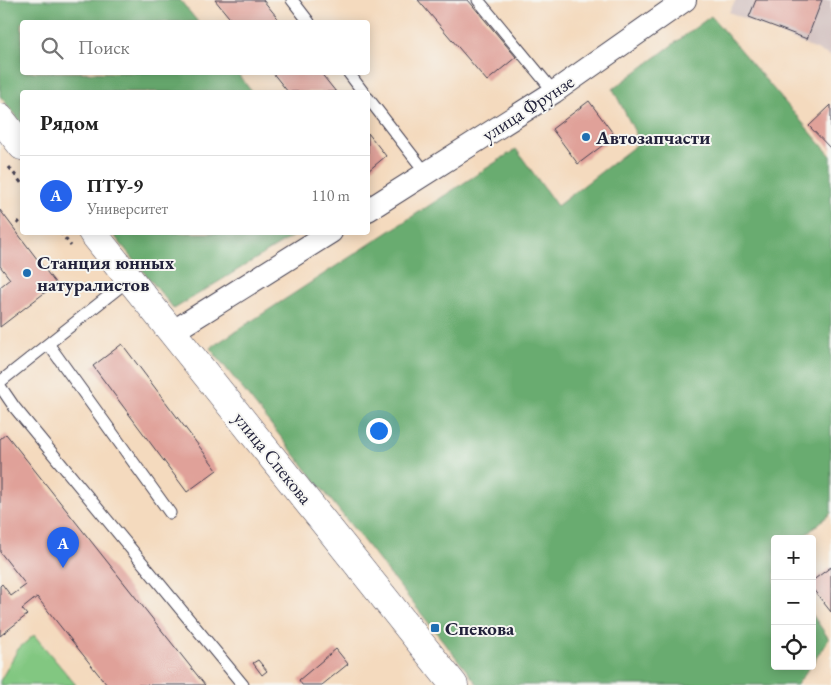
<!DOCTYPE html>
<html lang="ru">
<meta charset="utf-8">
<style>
body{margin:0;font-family:"EB Garamond",serif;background:#f6f6f6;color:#222}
.controls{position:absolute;right:15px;bottom:15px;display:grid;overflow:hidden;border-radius:5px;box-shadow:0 2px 12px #0003}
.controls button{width:45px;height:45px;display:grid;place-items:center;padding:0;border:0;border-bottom:1px solid #e0e0e0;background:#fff;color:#222;font:25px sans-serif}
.you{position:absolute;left:378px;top:430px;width:18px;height:18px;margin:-12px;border:4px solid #fff;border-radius:50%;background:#1a73e8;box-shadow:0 0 0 8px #1a73e833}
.badge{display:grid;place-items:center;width:32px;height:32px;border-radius:50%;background:#2563eb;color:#fff;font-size:16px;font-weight:700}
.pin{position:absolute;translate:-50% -41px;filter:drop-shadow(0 1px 2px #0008)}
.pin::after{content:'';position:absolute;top:26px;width:18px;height:15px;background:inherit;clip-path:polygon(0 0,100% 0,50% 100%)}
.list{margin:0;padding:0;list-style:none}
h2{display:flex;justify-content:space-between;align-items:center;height:65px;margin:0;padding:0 20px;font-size:21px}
h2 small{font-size:16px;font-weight:400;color:#767676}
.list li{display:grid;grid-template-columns:32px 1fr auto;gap:15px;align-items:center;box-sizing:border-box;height:80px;padding:0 20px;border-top:1px solid #e0e0e0}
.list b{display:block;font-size:19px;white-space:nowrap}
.list p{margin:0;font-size:16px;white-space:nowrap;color:#767676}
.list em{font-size:16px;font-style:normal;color:#767676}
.icon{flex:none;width:28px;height:28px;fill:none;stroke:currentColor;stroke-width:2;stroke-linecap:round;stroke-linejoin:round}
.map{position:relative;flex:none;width:831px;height:685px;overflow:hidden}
.search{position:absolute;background:#fff;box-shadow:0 2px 12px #0003;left:20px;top:20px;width:350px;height:55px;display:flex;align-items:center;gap:12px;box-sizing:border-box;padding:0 18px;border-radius:5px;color:#767676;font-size:19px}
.panel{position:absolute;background:#fff;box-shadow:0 2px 12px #0003;left:20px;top:90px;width:350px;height:145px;border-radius:5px}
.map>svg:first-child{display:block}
</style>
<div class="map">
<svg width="831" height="685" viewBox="0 0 831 685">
<rect width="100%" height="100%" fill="#f6f6f2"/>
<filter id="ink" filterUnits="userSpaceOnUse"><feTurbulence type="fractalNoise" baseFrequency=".02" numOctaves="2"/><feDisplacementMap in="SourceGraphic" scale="10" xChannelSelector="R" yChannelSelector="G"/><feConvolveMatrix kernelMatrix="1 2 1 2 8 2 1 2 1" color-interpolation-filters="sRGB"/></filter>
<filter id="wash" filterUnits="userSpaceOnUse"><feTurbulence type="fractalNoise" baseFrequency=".0096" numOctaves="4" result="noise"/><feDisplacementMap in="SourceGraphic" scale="20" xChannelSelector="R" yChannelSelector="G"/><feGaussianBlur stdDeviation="1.12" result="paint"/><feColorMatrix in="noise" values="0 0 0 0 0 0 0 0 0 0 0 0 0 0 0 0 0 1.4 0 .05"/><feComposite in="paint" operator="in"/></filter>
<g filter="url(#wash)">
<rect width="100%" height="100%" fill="#f4dabe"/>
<path fill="#d1bfbe" d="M736 0H831V56L729 12Z"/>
<path fill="#82c781" stroke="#52745e" d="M34 635 76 685H0V681L18 649Z"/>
<g fill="#69ac6f" stroke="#466755">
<path d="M0 0H180L198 22H22V72L237 73 252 92H22V124L0 96Z"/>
<path d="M711 16 831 156V513L801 539H775V666H810L797 685H478L210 348 516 149 557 206 640 142 613 89Z"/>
<path d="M112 233H298L174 309Z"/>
<path d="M812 614 829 639 812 664Z"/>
</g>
<g id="blocks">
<g fill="#e0a199">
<path d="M215 0H263L281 22H233Z"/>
<path d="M418 0H468L516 57 487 81Z"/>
<path d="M756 0H822L807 39 749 17Z"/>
<path d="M272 72H320L336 92H288Z"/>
<path d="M589 101 615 136 578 164 552 129Z"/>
<path d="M831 105V149L809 126Z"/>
<path d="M368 133 386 156 368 171Z"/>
<path d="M0 210 56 284 0 327V287L10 279 0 266Z"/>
<path d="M122 344 217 470 187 492 93 366Z"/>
<path d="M6 434 205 685H107L37 597 22 609 27 615 0 636V586L2 584 11 596 26 585 0 552V439Z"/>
<path d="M831 567V612L812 588V581Z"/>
<path d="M336 649 348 664 322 685H302L299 680Z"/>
<path d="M258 660 267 671 262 675 253 663Z"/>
</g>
</g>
</g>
<g filter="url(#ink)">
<use href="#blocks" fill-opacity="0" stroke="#423e4f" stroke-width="1"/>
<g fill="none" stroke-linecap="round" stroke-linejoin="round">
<g stroke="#423e4f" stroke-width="13">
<g id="service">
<path d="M292 0 309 22"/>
<path d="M478 0 554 92"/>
<path d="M348 72 363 92"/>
<path d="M368 98 426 173"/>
<path d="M49 345 170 513"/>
<path d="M0 382 130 279"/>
<path d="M0 386 15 408 243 685"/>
</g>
</g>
<g stroke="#423e4f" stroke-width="24">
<g id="minor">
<path d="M368 210 554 92 685 0"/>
<path d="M172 332 331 232"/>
</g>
</g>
<g stroke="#423e4f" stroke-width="29">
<g id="secondary">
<path d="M0 118 22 146"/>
<path d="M92 232 454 685"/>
</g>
</g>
<g stroke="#423e4f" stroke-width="3" stroke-dasharray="4 4" stroke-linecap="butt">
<path d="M9 167 22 184"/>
<path d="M17 224 22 219"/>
<path d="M60 232 71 246"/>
</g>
<use href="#service" stroke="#fff" stroke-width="11"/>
<use href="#minor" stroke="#fff" stroke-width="22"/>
<use href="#secondary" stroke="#fff" stroke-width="28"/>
</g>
</g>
<g fill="#1f6fb2" stroke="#f6f6f2" stroke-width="2">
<circle cx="586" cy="137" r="5"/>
<circle cx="27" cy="273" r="5"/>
<rect x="430" y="623" width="10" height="10" rx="2.5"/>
</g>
<g text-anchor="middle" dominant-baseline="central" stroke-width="4" stroke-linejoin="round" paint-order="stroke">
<g font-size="19" fill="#22223b" stroke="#f6f6f2">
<text transform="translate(528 108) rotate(-33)">улица Фрунзе</text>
<text transform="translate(273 458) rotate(51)">улица Спекова</text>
</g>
<g font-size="19" font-weight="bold" fill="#22223b" stroke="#f6f6f2" text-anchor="start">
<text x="596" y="137">Автозапчасти</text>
<text x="37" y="262">Станция юнных<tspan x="37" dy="22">натуралистов</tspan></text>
<text x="445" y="628">Спекова</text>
</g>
</g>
</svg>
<div class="controls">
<button>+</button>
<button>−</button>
<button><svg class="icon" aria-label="locate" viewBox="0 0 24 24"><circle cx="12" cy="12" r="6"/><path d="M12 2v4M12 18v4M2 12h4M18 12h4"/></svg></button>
</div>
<div class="you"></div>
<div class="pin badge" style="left:63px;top:568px">A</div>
<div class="search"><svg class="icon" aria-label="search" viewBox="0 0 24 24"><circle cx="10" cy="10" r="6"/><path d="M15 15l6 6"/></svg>Поиск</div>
<section class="panel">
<h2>Рядом<small></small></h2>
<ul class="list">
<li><span class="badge">A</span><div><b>ПТУ-9</b><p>Университет</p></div><em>110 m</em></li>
</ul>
</section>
</div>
